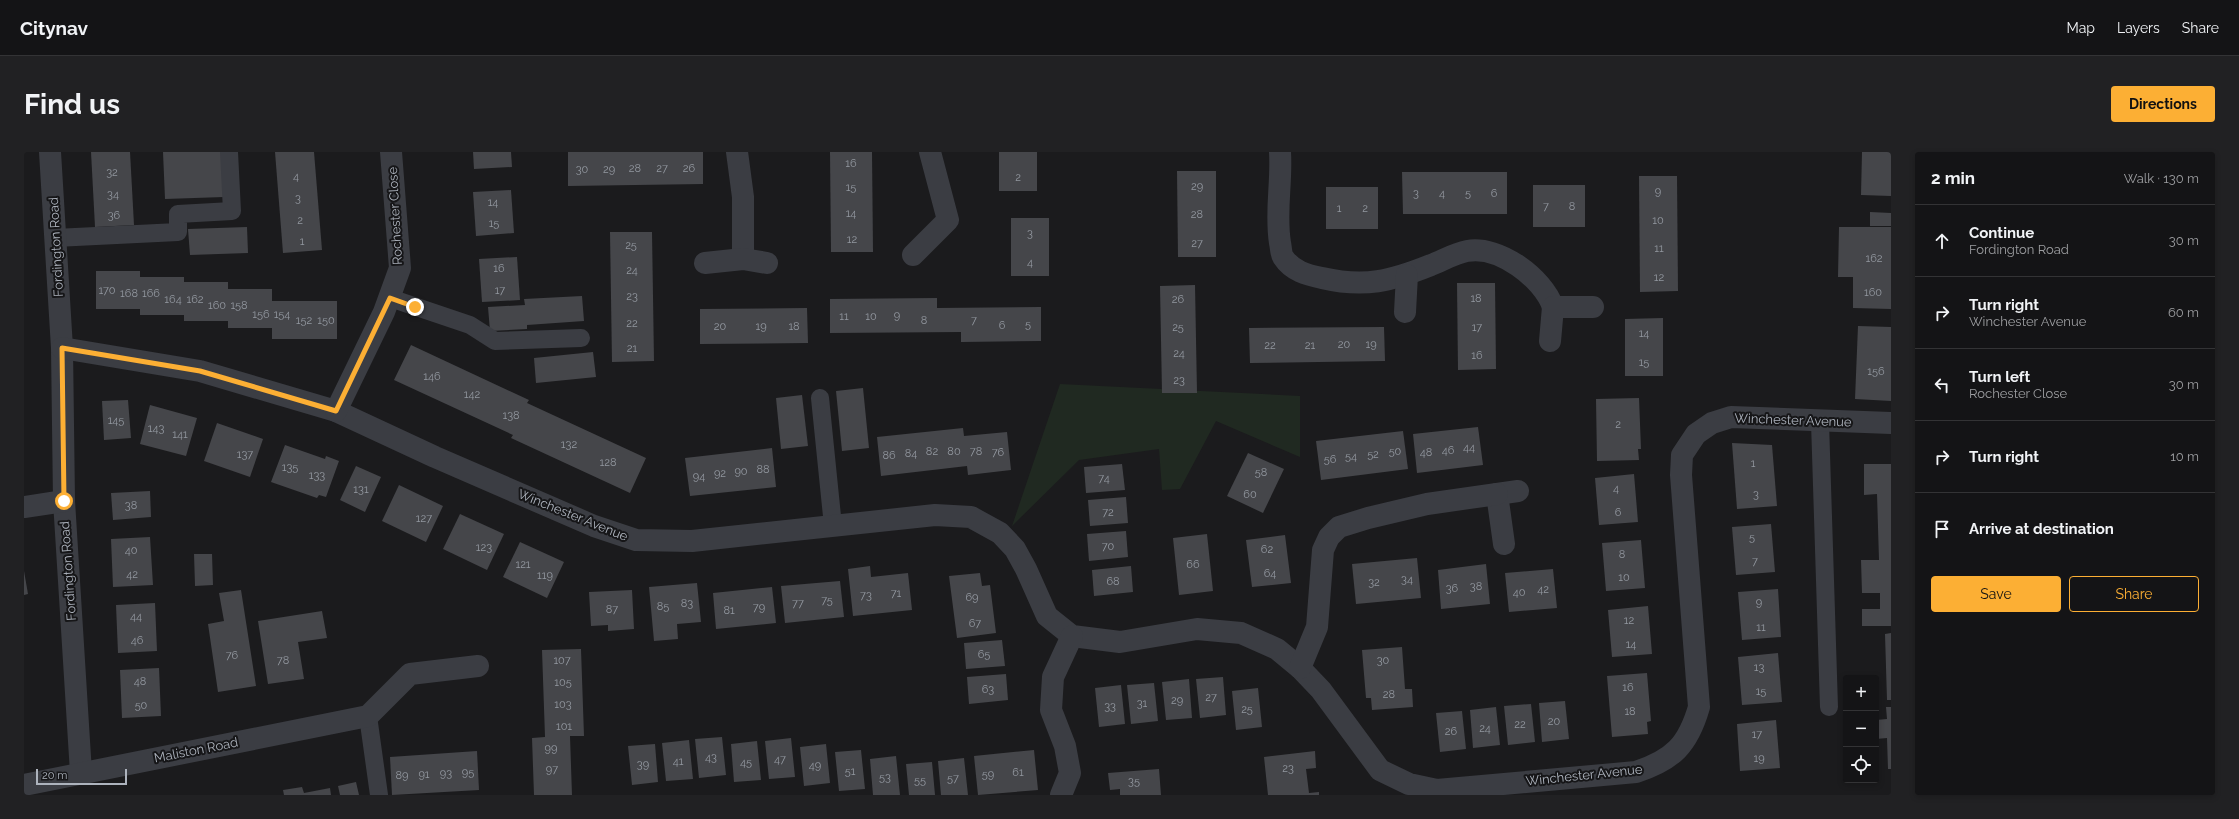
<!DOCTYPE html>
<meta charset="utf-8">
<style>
body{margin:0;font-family:Raleway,sans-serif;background:#212123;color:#f1f3f6}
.controls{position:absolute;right:12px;bottom:12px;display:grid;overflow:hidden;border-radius:4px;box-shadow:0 2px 6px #0003}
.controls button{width:36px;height:36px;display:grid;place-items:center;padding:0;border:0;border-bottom:1px solid #333335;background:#141416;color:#f1f3f6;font:20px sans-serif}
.scale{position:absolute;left:12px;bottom:10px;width:91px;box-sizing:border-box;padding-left:4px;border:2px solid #adb3bd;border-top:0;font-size:11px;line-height:14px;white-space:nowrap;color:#adb3bd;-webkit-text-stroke:3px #161618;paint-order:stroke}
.stop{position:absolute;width:12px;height:12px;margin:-9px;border:3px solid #fcaf34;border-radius:50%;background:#fff}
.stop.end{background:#fcaf34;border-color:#fff;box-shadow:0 1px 4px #0008}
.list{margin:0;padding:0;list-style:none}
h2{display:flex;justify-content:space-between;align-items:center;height:52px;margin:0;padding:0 16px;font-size:17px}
h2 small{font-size:13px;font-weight:400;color:#9d9ea1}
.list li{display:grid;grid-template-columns:26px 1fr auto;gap:12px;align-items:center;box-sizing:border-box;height:72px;padding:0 16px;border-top:1px solid #333335}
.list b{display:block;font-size:15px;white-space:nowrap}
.list p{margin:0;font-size:13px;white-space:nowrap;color:#9d9ea1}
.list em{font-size:13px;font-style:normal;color:#9d9ea1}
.actions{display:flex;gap:8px;padding:12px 16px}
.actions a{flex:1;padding:9px 0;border:1px solid #fcaf34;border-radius:4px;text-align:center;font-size:14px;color:#fcaf34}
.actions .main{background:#fcaf34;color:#111}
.icon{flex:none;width:22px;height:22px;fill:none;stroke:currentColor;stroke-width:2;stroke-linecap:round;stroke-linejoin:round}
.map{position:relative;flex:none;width:1867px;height:643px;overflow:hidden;border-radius:4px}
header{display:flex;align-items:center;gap:24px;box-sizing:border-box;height:56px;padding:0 20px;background:#141416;border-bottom:1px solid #333335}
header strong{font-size:19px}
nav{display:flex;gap:22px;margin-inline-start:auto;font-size:14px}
.intro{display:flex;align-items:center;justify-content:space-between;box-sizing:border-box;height:96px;padding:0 24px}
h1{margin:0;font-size:28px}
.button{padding:10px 18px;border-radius:4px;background:#fcaf34;color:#111;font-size:14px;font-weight:700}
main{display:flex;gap:24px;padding:0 24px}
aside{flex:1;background:#141416;border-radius:4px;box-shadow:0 2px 6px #0003}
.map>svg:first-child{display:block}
</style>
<header>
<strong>Citynav</strong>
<nav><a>Map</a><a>Layers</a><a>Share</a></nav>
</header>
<div class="intro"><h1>Find us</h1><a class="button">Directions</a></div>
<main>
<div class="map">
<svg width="1867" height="643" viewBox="0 0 1867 643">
<rect width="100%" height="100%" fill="#1b1b1d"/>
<path fill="#202921" d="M1036 232 1276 244V305L1192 269 1156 337 1138 338 1135 297 1055 308 988 374Z"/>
<g fill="#45464a">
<path d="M67 0H106L110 73 71 75Z"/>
<path d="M139 0H198L200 45 141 47Z"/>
<path d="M251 0H290L298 98 259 101Z"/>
<path d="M449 0H487L488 15 450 17Z"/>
<path d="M544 0H679V32L544 34Z"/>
<path d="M806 0H848L849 100H807Z"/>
<rect x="975" y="0" width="38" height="39"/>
<path d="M1838 0H1867V44L1837 43Z"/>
<path d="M1153 19H1192V105H1154Z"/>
<path d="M1378 20H1483V62H1379Z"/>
<path d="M1615 24H1653L1654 139 1616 140Z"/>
<rect x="1509" y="33" width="52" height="42"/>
<rect x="1302" y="35" width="52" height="42"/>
<path d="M487 38 490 81 452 84 449 40Z"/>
<path d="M1846 60 1867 61V74H1846Z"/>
<rect x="987" y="66" width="38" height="58"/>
<path d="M223 75 224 101 166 103 164 77Z"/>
<path d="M1815 75H1867V157L1829 156V125H1814Z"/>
<path d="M586 80H628L630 209 588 210Z"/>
<path d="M493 105 496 148 458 150 455 107Z"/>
<path d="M72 119H116V125H160V130H204V137H248V149H313V187H248V176H204V169H160V163H116V157H72Z"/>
<path d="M1433 131H1471L1472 217 1434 218Z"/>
<path d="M1171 133 1173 241H1138L1136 134Z"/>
<path d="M558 144 560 169 503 173V177L466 179 464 155 501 153 500 147Z"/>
<path d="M913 146V156L1017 155V189L937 190V180L806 181V147Z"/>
<path d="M783 156 784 191 676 192V157Z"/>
<path d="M1639 166V224H1601V167Z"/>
<path d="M1834 174 1867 175V249L1831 247Z"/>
<path d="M1360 175 1361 209 1226 211 1225 176Z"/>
<path d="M387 193 505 248 503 251 622 306 606 341 487 286 489 283 370 228Z"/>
<path d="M569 200 572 225 512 231 510 206Z"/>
<path d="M839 236 845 296 818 299 812 239Z"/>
<path d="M778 243 784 294 757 297 752 246Z"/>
<path d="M1615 246 1617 297H1614L1615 308 1573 309 1572 247Z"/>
<path d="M104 248 107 286 80 288 78 249Z"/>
<path d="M126 253 173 266 162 304 116 292Z"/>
<path d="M193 271 239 287 226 325 180 309Z"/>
<path d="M1454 275 1459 313 1393 321 1389 282Z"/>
<path d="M939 276 940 284 983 280 987 318 944 323 943 314 857 324 853 285Z"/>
<path d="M1379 279 1384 317 1297 328 1292 289Z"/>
<path d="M1708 291 1748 293 1753 354 1713 357Z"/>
<path d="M261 293 301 307 302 304 315 309 302 345 295 343 293 346 247 330Z"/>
<path d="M748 296 752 335 666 344 661 306Z"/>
<path d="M1224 301 1260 317 1239 361 1203 344Z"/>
<path d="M1098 312 1101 338 1062 341 1060 315Z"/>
<path d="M1840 312H1867V474H1838V457H1856V441H1838L1837 408H1855L1853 342 1840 343Z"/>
<path d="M332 314 357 325 341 360 316 348Z"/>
<path d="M1610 322 1614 370 1575 373 1571 326Z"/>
<path d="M375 333 419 354 402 390 358 369Z"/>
<path d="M126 339 127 365 89 368 87 341Z"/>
<path d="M1102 345 1104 371 1066 374 1064 348Z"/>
<path d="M436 362 480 382 463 418 419 397Z"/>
<path d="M1747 372 1751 420 1712 423 1708 375Z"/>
<path d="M1102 379 1104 405 1065 409 1063 382Z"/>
<path d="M1183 382 1189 439 1155 443 1149 386Z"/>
<path d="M1261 383 1267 431 1228 435 1222 388Z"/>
<path d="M126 385 129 433 89 435 87 387Z"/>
<path d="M1617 388 1621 436 1582 439 1578 391Z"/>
<path d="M496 390 540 410 523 446 479 425Z"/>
<path d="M170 402H188L189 433 171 434Z"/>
<path d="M1393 406 1397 446 1332 452 1328 412Z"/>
<path d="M1462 412 1466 452 1417 457 1414 418Z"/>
<path d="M846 414 847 425 884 421 888 458 829 464 824 417Z"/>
<path d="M1107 414 1109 440 1070 444 1068 418Z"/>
<path d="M1529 417 1533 456 1485 460 1481 421Z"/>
<path d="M0 419 4 442 0 443Z"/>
<path d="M956 421 958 434 966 433 972 481 933 486 925 424Z"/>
<path d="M816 429 820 465 761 471 757 434Z"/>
<path d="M673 431 677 470 653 472 654 487 630 489 625 435Z"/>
<path d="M748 435 752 471 692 477 689 441Z"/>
<path d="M1754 437 1757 485 1718 488 1714 440Z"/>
<path d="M217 438 232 534 194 540 184 472 200 469 195 441Z"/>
<path d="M608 438 610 477 584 479V473L567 474 565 440Z"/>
<path d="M131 451 133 499 94 501 92 453Z"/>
<path d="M1624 454 1628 502 1588 505 1584 458Z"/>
<path d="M298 459 303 486 274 490 280 527 244 532 234 469Z"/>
<path d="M1867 481V548H1863L1861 482Z"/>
<path d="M978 488 981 514 942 517 940 491Z"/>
<path d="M1378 495 1381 537H1388L1389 555 1348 558 1347 546H1342L1338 498Z"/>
<path d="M557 497 560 584H546L548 643H510L508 586 521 585 518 498Z"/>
<path d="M1754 501 1758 550 1718 553 1714 505Z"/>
<path d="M135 516 137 564 98 566 96 518Z"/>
<path d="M1623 521 1627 569 1623 570 1624 582 1588 585 1583 524Z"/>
<path d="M982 522 984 548 945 552 943 525Z"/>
<path d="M1199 525 1202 563 1176 566 1172 527Z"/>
<path d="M1165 527 1168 566 1142 568 1138 530Z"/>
<path d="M1130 531 1134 569 1107 572 1103 533Z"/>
<path d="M1097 533 1101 572 1075 575 1071 536Z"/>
<path d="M1234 536 1238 575 1212 578 1208 539Z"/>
<path d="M1541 549 1545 587 1518 590 1515 551Z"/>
<path d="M1507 552 1511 590 1484 593 1480 554Z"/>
<path d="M1472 555 1476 593 1449 596 1446 558Z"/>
<path d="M1862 555H1867V617H1864L1863 586 1852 587V568L1863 567Z"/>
<path d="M1438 559 1442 597 1416 600 1412 561Z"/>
<path d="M1752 568 1756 616 1716 619 1713 572Z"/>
<path d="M698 585 702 623 675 626 671 587Z"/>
<path d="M767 586 771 625 745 627 741 589Z"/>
<path d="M665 588 669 627 642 629 638 591Z"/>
<path d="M733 589 737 628 710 630 707 592Z"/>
<path d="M631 592 634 630 608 633 604 594Z"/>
<path d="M802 592 806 631 780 634 776 595Z"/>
<path d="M837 598 841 637 815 639 811 600Z"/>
<path d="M1010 598 1014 638 954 643 950 604Z"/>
<path d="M453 599 455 638 368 643 366 605Z"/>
<path d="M1291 599 1292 616 1282 617 1285 641 1295 640V643H1244L1240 605Z"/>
<path d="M872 604 876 643H849L846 607Z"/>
<path d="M940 606 944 643H917L914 609Z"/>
<path d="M908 610 911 643H885L882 612Z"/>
<path d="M1135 617 1137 643H1096V637L1086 638 1084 621Z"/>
<path d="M332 630 335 643H316L314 634Z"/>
<path d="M278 635 280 641 306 636 307 643H260L259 638Z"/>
</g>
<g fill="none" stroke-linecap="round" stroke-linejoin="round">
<g stroke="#3b3d43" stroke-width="18">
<path d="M31 86 154 80V62L208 59 205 0"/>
<path d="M366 146 446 173 471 189 557 186"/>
<path d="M796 246 809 374"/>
<path d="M1796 270 1805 555"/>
<path d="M344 564 355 643"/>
</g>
<g stroke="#3b3d43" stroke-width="22">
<path d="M26 0 38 196 40 349 57 621"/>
<path d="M713 0 719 45V107"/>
<path d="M1256 0C1258 31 1251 60 1256 91 1257 95 1257 102 1259 105 1268 119 1283 123 1298 126 1341 136 1367 129 1407 113 1418 109 1431 101 1443 99 1475 93 1519 126 1529 155"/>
<path d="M889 103 924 68 906 0"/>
<path d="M681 111 719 107 743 111"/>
<path d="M1381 160 1383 123"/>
<path d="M1526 189 1529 155H1569"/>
<path d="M38 196 176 219 312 259 411 305 570 374 612 388 668 389 911 363 947 365 976 381 991 397 1002 417 1023 464 1048 484 1096 490 1173 477 1217 481 1253 497 1276 516 1297 538 1356 618 1385 632 1413 638 1612 620C1649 608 1664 593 1675 555L1657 323 1658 303 1672 282 1688 271 1707 265 1867 271"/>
<path d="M312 259 360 160 376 116 367 0"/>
<path d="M0 355 40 349"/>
<path d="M1480 392 1473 342 1494 339"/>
<path d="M1276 516 1293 475 1299 398 1305 385 1315 375 1344 366 1403 352 1473 342"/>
<path d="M0 633 344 564 386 522 454 514"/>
<path d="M1037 643 1046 621 1041 594 1027 558 1029 525 1048 484"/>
</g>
</g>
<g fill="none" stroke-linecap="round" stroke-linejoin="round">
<path stroke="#fcaf34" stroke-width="5" d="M40 349 38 196 176 219 312 259 366 146 391 155"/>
</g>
<g text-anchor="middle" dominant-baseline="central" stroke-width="4" stroke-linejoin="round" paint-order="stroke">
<g font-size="11" fill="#9398a0">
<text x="827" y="11">16</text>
<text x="611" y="16">28</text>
<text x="638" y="16">27</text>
<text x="665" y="16">26</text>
<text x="558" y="17">30</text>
<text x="585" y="17">29</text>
<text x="88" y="20">32</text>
<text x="272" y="24">4</text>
<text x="994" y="25">2</text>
<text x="1173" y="34">29</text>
<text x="827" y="35">15</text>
<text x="1634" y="39">9</text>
<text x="1392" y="41">3</text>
<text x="1418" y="41">4</text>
<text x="1444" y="41">5</text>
<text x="1470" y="41">6</text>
<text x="89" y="42">34</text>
<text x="274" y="46">3</text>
<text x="469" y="50">14</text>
<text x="1522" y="54">7</text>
<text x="1548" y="54">8</text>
<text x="1315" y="56">1</text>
<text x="1341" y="56">2</text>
<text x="827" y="61">14</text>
<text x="1173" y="62">28</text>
<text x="90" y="63">36</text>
<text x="276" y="68">2</text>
<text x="1634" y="68">10</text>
<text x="470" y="71">15</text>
<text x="1006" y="81">3</text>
<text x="828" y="87">12</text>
<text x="278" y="89">1</text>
<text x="1173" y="91">27</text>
<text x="607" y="93">25</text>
<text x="1635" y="96">11</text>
<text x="1850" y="106">162</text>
<text x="1006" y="110">4</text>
<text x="475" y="116">16</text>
<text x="608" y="118">24</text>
<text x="1635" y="125">12</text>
<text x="83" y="138">170</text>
<text x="476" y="138">17</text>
<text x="1849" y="140">160</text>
<text x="105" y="141">168</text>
<text x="127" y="141">166</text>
<text x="608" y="144">23</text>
<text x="1452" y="146">18</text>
<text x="149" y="147">164</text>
<text x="171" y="147">162</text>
<text x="1154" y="147">26</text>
<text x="193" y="153">160</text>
<text x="215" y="153">158</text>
<text x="237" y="162">156</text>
<text x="258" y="162">154</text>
<text x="873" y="163">9</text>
<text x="820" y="164">11</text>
<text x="847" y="164">10</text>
<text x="280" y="168">152</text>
<text x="302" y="168">150</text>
<text x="900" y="168">8</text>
<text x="950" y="168">7</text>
<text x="608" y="171">22</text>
<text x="1004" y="172">5</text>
<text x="978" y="173">6</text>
<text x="696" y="174">20</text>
<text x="737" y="174">19</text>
<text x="770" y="174">18</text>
<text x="1154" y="175">25</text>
<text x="1453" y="175">17</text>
<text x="1620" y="181">14</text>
<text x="1320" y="192">20</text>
<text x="1347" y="192">19</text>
<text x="1246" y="193">22</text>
<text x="1286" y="193">21</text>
<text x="608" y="196">21</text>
<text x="1155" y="201">24</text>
<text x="1453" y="203">16</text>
<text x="1620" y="210">15</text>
<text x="1852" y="219">156</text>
<text x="408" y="224">146</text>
<text x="1155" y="228">23</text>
<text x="448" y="242">142</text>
<text x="487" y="263">138</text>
<text x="92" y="268">145</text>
<text x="1594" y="272">2</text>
<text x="132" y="276">143</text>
<text x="156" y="282">141</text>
<text x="545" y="292">132</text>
<text x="1445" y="295">44</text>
<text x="1424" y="298">46</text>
<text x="908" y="299">82</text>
<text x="930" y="299">80</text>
<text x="952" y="299">78</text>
<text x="1371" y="299">50</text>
<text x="974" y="300">76</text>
<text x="1402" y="300">48</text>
<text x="887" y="301">84</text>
<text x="221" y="302">137</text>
<text x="1349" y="302">52</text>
<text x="865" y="303">86</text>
<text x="1327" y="304">54</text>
<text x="1306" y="307">56</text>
<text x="584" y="310">128</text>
<text x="1729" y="311">1</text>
<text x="266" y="315">135</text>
<text x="739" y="317">88</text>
<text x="717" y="319">90</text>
<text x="1237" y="320">58</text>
<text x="696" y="321">92</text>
<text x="293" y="323">133</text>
<text x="675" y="324">94</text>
<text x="1080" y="326">74</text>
<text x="1592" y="336">4</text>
<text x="337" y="337">131</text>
<text x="1226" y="342">60</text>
<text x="1732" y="342">3</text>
<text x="107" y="353">38</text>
<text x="1084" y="360">72</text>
<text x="1594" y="360">6</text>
<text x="400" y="366">127</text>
<text x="1728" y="385">5</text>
<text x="1084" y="394">70</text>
<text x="460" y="395">123</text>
<text x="1243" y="397">62</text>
<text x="107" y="398">40</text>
<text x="1598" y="402">8</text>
<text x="1731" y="409">7</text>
<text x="499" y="412">121</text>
<text x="1169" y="412">66</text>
<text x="1246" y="421">64</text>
<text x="108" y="422">42</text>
<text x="521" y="423">119</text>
<text x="1600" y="425">10</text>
<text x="1383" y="427">34</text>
<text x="1089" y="429">68</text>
<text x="1350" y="430">32</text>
<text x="1452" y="434">38</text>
<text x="1428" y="436">36</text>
<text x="1519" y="437">42</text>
<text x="1495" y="440">40</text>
<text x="872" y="441">71</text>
<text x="842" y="443">73</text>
<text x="948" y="445">69</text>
<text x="803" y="448">75</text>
<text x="1735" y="450">9</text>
<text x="663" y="451">83</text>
<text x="774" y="451">77</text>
<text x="639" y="454">85</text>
<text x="735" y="455">79</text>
<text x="588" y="457">87</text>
<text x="705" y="458">81</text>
<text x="112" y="464">44</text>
<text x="1605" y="468">12</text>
<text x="951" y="471">67</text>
<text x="1737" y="475">11</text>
<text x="113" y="488">46</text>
<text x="1607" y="492">14</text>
<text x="960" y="502">65</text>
<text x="208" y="503">76</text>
<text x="259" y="508">78</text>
<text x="538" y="508">107</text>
<text x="1359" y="508">30</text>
<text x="1735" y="515">13</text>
<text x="116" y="529">48</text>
<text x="539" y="530">105</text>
<text x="1604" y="535">16</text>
<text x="964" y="537">63</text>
<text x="1737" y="539">15</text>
<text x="1365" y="542">28</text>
<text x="1187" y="545">27</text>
<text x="1153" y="548">29</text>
<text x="1118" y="551">31</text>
<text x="539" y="552">103</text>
<text x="117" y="553">50</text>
<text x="1086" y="554">33</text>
<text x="1223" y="557">25</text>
<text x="1606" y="559">18</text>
<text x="1530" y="569">20</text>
<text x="1496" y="572">22</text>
<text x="540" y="574">101</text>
<text x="1461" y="576">24</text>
<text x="1427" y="579">26</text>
<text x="1733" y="582">17</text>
<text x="527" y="596">99</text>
<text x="687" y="605">43</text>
<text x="1735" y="606">19</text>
<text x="756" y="607">47</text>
<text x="654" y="609">41</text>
<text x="722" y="610">45</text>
<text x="619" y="612">39</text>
<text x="791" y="613">49</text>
<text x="1264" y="616">23</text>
<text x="528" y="617">97</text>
<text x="826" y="619">51</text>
<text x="444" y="620">95</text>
<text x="994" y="620">61</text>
<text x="422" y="621">93</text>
<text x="400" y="622">91</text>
<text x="964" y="622">59</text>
<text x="378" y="623">89</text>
<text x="861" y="625">53</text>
<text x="929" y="626">57</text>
<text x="896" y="628">55</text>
<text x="1110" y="629">35</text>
</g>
<g font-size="13" fill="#adb3bd" stroke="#161618">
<text transform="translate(371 64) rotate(-93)">Rochester Close</text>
<text transform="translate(32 95) rotate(-93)">Fordington Road</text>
<text transform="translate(1769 268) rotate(2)">Winchester Avenue</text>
<text transform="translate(549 363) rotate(22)">Winchester Avenue</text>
<text transform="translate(44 419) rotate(-94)">Fordington Road</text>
<text transform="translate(172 598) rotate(-11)">Maliston Road</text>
<text transform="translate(1560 623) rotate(-6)">Winchester Avenue</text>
</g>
</g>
</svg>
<div class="controls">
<button>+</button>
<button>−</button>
<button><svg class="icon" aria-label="locate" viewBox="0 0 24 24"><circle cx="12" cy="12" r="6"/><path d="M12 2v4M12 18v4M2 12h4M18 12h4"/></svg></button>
</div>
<div class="scale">20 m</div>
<div class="stop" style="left:40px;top:349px"></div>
<div class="stop end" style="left:391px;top:155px"></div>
</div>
<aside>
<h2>2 min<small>Walk · 130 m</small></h2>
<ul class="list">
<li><svg class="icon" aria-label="ahead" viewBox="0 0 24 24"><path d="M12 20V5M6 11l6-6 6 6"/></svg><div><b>Continue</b><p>Fordington Road</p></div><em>30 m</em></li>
<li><svg class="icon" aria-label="right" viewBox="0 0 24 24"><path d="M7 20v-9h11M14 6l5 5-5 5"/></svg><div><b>Turn right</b><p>Winchester Avenue</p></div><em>60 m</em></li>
<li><svg class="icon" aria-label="left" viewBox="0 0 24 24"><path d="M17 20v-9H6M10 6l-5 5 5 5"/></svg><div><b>Turn left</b><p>Rochester Close</p></div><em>30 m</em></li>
<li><svg class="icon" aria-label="right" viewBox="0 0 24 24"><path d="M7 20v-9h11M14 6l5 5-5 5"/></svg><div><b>Turn right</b></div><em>10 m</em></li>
<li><svg class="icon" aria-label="arrive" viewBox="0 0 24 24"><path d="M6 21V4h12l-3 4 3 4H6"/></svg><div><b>Arrive at destination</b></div></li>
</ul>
<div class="actions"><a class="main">Save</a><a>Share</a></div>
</aside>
</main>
